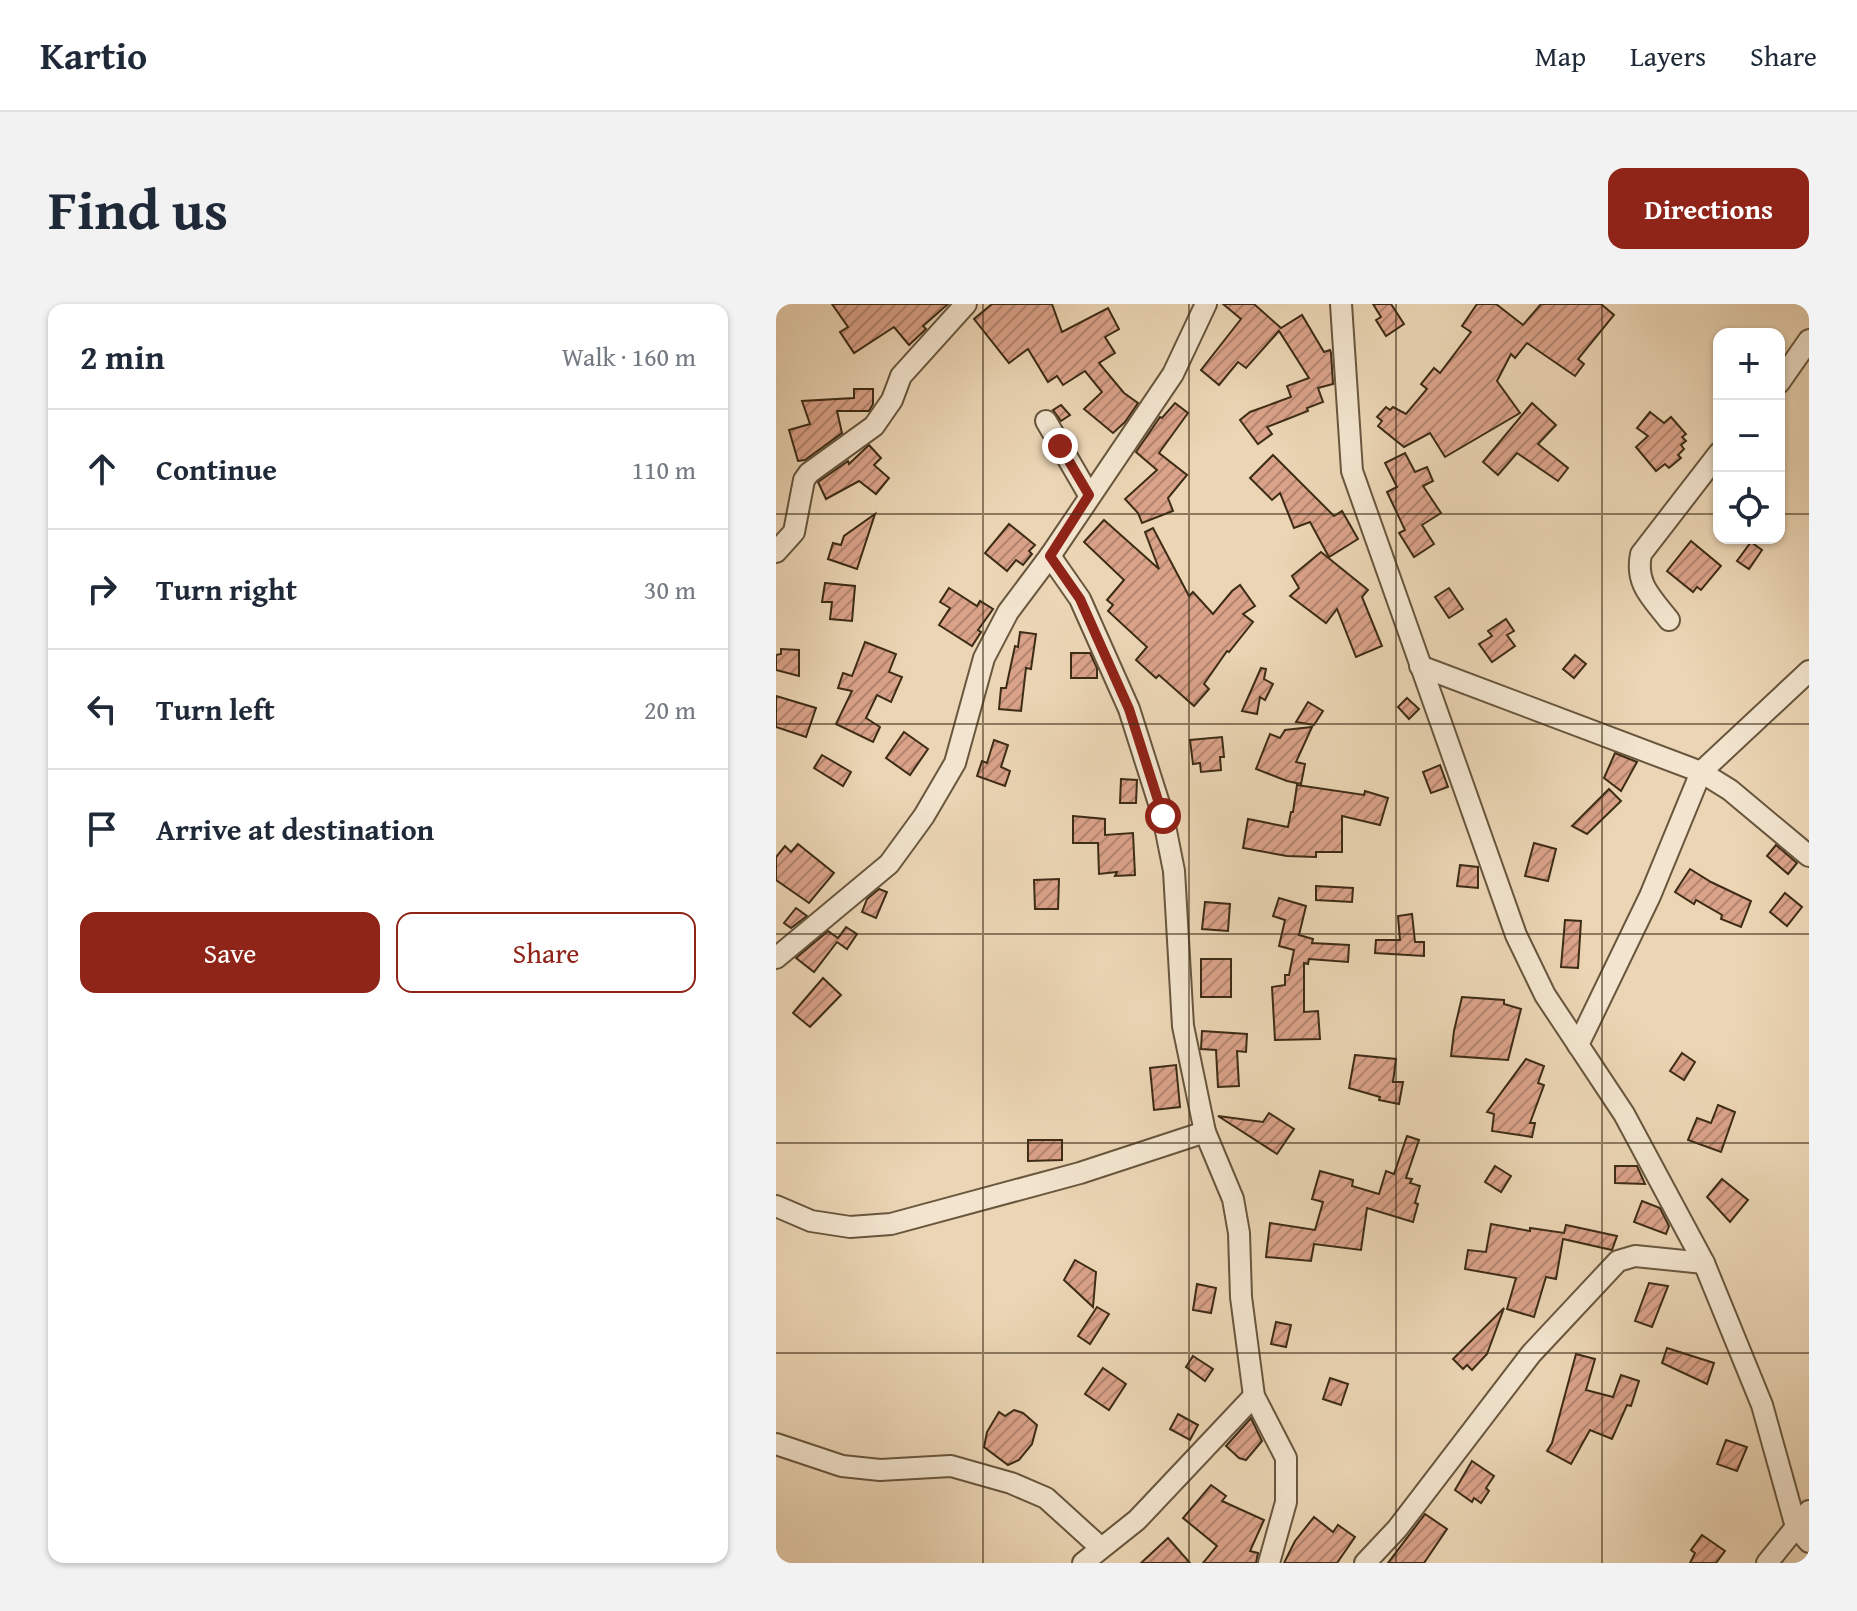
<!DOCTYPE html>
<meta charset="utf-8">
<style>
body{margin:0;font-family:"Gentium Book Plus",serif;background:#f2f2f3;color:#1f2937}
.controls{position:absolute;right:24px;top:24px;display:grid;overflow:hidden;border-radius:16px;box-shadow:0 2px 6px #0004}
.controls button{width:72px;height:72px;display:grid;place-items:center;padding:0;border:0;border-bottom:2px solid #e0e1e3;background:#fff;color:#1f2937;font:40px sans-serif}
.stop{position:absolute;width:24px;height:24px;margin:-18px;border:6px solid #8f2418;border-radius:50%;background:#fff}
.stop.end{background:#8f2418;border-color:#fff;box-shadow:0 2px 8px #0008}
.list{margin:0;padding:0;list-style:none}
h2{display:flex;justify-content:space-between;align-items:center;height:104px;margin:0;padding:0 32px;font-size:34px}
h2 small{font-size:26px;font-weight:400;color:#747a83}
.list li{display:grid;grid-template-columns:52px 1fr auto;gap:24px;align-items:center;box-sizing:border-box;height:120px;padding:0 32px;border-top:2px solid #e0e1e3}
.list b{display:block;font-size:30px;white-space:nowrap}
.list em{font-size:26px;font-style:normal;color:#747a83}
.actions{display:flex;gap:16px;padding:24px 32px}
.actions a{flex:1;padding:18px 0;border:2px solid #8f2418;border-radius:16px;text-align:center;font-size:28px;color:#8f2418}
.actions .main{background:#8f2418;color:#fff}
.icon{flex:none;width:44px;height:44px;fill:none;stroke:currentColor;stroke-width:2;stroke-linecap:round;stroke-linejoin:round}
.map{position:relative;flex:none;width:1033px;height:1259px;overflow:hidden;border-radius:16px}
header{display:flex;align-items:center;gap:48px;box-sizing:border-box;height:112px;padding:0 40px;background:#fff;border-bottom:2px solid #e0e1e3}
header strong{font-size:38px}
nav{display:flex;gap:44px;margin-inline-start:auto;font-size:28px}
.intro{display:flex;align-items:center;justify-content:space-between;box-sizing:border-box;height:192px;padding:0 48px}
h1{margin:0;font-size:56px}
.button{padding:20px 36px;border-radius:16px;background:#8f2418;color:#fff;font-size:28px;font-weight:700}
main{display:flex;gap:48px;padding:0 48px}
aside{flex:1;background:#fff;border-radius:16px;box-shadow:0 2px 6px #0004}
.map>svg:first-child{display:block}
</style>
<header>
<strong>Kartio</strong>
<nav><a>Map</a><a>Layers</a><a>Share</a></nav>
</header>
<div class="intro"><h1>Find us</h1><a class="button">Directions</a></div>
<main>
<aside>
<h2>2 min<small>Walk · 160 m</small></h2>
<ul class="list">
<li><svg class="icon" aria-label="ahead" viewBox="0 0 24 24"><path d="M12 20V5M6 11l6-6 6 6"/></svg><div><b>Continue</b></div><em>110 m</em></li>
<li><svg class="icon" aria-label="right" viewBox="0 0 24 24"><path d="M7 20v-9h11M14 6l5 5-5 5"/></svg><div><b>Turn right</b></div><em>30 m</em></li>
<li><svg class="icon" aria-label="left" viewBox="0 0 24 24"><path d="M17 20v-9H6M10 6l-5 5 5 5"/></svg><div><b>Turn left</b></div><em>20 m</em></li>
<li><svg class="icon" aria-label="arrive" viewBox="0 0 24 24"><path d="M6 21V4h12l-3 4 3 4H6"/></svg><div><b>Arrive at destination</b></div></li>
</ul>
<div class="actions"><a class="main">Save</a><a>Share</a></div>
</aside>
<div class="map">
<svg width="1033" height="1259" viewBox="0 0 1033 1259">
<defs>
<pattern id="building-hatch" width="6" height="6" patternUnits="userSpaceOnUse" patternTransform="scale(2)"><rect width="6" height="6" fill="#daa289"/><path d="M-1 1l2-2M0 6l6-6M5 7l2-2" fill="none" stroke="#b2846f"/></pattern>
</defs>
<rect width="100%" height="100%" fill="#ebd5b4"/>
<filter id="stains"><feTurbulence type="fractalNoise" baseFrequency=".0025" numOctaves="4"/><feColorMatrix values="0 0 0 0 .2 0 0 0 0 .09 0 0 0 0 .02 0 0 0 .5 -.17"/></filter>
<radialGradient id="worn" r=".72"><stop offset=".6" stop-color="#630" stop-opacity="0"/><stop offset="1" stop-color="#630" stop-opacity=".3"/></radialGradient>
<g fill="url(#building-hatch)" stroke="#3d2c15" stroke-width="2">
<path d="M56 0H172L147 22 150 25 133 41 118 23 78 49 64 28 72 23Z"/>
<path d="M216 0H276L286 28 332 4 343 25 329 33 339 49 323 59 348 89 362 99 349 118 337 129 308 105 326 88 309 67 287 81 281 72 272 78 252 45 233 59 198 15Z"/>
<path d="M447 0H478L505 24 526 11 548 48 554 46 555 49 557 80 542 84 547 98 531 104 532 107 491 123 496 130 482 140 464 116 474 108 515 93 511 82 533 74 503 27 470 64 462 58 443 81 425 66 465 15Z"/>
<path d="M597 0H615L628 20 610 32 600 16 605 13Z"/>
<path d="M701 0H720L747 21 765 0H825L838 11 802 55 808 60 799 72 751 39 739 54 735 50 721 77 744 109 669 153 654 129 628 143 602 122 606 117 601 113 610 103 614 106 617 103 630 110 651 85 645 80 658 64 664 69 695 28 686 22Z"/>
<path d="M78 85H97V100L93 107H61L66 129 29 156 22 157 13 126 34 120 26 97 78 94Z"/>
<path d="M399 99 412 109 383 149 411 171 392 194 397 207 366 219 362 209 349 195 381 166 360 148 384 113 386 114Z"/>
<path d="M756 99 780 121 762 140 792 164 782 177 741 149 722 171 707 158Z"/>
<path d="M285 101 294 111 285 117 277 106Z"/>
<path d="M874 108 888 119 895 113 910 130 906 133 910 137 905 141 908 145 902 151 905 154 893 164 889 160 880 167 860 143 872 132 861 124Z"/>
<path d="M93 141 105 154 98 161 113 174 100 190 83 177 50 195 42 178 72 157 73 160Z"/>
<path d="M629 149 639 168 651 163 657 177 647 182 665 209 646 221 658 240 638 253 623 229 629 226 611 188 621 183 609 159Z"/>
<path d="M497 151 558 212 566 207 582 235 553 253 534 218 518 224 504 189 496 196 474 174Z"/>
<path d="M99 210 81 265 52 255 57 239 65 241 68 232Z"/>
<path d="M328 216 383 265 369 228 377 224 413 292 417 288 437 310 456 287 464 281 479 302 467 310 477 318 453 348 451 347 428 380 433 385 418 402 383 371 380 374 360 356 371 343 332 307 337 301 331 296 348 276 308 238Z"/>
<path d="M233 220 259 241 253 247 256 250 247 261 240 256 231 267 209 249Z"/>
<path d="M915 237 945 262 925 286 921 283 917 288 891 267Z"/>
<path d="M975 238 986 246 973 265 961 257Z"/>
<path d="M545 248 592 286 586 293 606 342 580 353 561 305 550 319 514 292 523 284 516 272Z"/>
<path d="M49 279 79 282 76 317 54 315 56 298H46Z"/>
<path d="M173 284 201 302 204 297 217 305 202 326 205 328 196 342 163 321 174 304 164 298Z"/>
<path d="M673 284 687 305 673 314 659 293Z"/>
<path d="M730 315 738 327 731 331 739 342 716 358 703 340 716 332 712 327Z"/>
<path d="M244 328 260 330 255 365 250 364 245 407 223 405 225 384H230L239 342 242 343Z"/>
<path d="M89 338 120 350 113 368 126 373 115 398 101 391 90 414 104 423 97 438 60 420 76 387 62 384 67 369 76 372Z"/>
<path d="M5 345 23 346V372L0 366V351L5 350Z"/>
<path d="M295 349H314L321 364V374H295Z"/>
<path d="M799 351 810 360 798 374 787 365Z"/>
<path d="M485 364 490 365 488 375 497 380 489 396 484 393 481 410 466 407Z"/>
<path d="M0 392 40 404 30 433 0 423Z"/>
<path d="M631 394 643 405 633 415 622 403Z"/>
<path d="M532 398 547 407 538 421 520 418Z"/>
<path d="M536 423 520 458 529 460 525 480 511 477 480 465 494 430 504 434 509 426Z"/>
<path d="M128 428 152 445 134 471 110 454Z"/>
<path d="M446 433 448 453H444L445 466 425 468 424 459 417 460 414 436Z"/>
<path d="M218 436 232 441 225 463 234 467 229 482 201 472 206 457 211 459Z"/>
<path d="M839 449 861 458 845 487 828 474Z"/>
<path d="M46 451 75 468 67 482 38 464Z"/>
<path d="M664 461 672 483 655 489 647 468Z"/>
<path d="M345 475 361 476 360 499H344Z"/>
<path d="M521 481 588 491 589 487 612 494 604 521 566 512V548H540V553L511 552 467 544 472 515 512 523 515 508H517Z"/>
<path d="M833 485 845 497 811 530 796 522Z"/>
<path d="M297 512 329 515V531L357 529 359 571 339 572 341 568 323 570 322 539H297Z"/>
<path d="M758 539 780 545 772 577 749 572Z"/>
<path d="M22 540 58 569 33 599 0 576V553L9 542 15 548Z"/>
<path d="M1000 541 1021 559 1012 570 991 552Z"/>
<path d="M684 561 702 563V584L681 582Z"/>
<path d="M914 565 935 578 975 597 965 623 945 615 946 611 920 596 918 600 899 588Z"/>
<path d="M283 575 282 605H259L258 576Z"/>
<path d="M540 582 577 584 576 598 540 596Z"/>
<path d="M103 585 111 588 100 614 86 608 91 595Z"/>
<path d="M1009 589 1026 603 1011 622 994 608Z"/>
<path d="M503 594 530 602 523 631 537 635 536 639 573 641 572 658 533 655 532 660 528 659V708L542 707 544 735 499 736 496 683 509 681V671H513L518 646 503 642 509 616 497 612Z"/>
<path d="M429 598 454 600 452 627 426 625Z"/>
<path d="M20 604 31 612 15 624 8 619Z"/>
<path d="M636 610 639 638H648V652L599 649 600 636H624L622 612Z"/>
<path d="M789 616 805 617 802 664 785 663Z"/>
<path d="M70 623 81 630 71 645 61 638 38 668 20 654 52 627 62 634Z"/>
<rect x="425" y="655" width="30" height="38"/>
<path d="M47 674 65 691 34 723 17 709Z"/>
<path d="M686 693 728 696V700L745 705 732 756 675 752 678 727Z"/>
<path d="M426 727 471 730 470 748 461 747 463 782 442 783 440 746 425 745Z"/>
<path d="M906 749 919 758 908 776 894 767Z"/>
<path d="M579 751 620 755 617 778H627L623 800 603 796 604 793 573 784Z"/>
<path d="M750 755 768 762 762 779 768 781 754 819H759L756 833 716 827 718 810 711 808Z"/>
<path d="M400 761 404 803 378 806 374 764Z"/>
<path d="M942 801 959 808 945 848 912 836 921 814 935 819Z"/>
<path d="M493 809 518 825 501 850 442 812 487 818Z"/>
<path d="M631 832 643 836 630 874 636 875 634 879 644 882 639 899 642 900 637 918 591 904 585 946 538 940 535 957 490 953 494 919 539 926 547 898 536 895 544 867 577 876 576 882 603 890 610 867 618 870Z"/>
<path d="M252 836H286V856L252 857Z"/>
<path d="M719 862 735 872 725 888 709 878Z"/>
<path d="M839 862H861L869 880 839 879Z"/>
<path d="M946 875 972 896 954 918 931 893Z"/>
<path d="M866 897 884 904 893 922 890 930 858 918Z"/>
<path d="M715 920 754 927V924L788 929 790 921 841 932 836 946 787 935 780 975 770 973 758 1013 731 1005 740 974 689 965 692 946 710 948Z"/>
<path d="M299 956 320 968 317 1003 288 976Z"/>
<path d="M873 979 892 982 876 1023 859 1017Z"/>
<path d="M421 980 440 984 435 1009 417 1006Z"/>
<path d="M321 1003 333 1010 314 1040 302 1032Z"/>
<path d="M728 1004 711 1050 696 1066 691 1061 687 1065 677 1055Z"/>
<path d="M500 1018 515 1021 510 1043 495 1040Z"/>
<path d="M891 1044 938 1059 931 1080 886 1059Z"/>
<path d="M800 1050 819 1055 810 1086 837 1093 845 1071 863 1077 855 1102 851 1101 836 1135 814 1126 795 1160 771 1147 776 1139Z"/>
<path d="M417 1052 437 1065 429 1077 410 1063Z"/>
<path d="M327 1064 350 1080 333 1106 309 1090Z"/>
<path d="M554 1074 572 1080 565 1101 547 1095Z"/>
<path d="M238 1106 247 1109 261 1121 256 1140 243 1156 232 1161 208 1143 211 1128 223 1108 229 1112Z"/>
<path d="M402 1110 422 1121 414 1136 394 1125Z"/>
<path d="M475 1114 486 1137 470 1156 463 1154 450 1142Z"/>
<path d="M950 1136 971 1143 961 1167 941 1160Z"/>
<path d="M696 1157 718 1172 710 1184 713 1187 705 1199 698 1194 696 1198 679 1186Z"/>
<path d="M435 1181 450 1192 446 1197 488 1216 474 1247 482 1249 480 1259H427L441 1242 407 1214Z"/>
<path d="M649 1210 671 1225 648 1259H612Z"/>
<path d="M538 1213 557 1228 562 1221 579 1233 561 1259H508L519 1237Z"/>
<path d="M926 1231 949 1247 940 1259H914L919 1249 915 1246Z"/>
<path d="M392 1234 414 1259H365Z"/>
</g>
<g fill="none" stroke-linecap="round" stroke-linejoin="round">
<g stroke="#68563d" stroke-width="24">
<g id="minor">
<path d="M565 0 576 167 740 631 769 691 848 810 928 959 986 1101 1020 1223 1033 1238"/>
<path d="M1003 79 1033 36"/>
<path d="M270 117 313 191"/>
<path d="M0 248 18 228 28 176 33 169 98 122 116 96 125 72 190 0"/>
<path d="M274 252 304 295 353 405 387 512 398 567 407 722 429 828 457 895 463 929 465 993 478 1092 510 1154V1198L493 1259"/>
<path d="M893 316C875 293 859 280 865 250L943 149"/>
<path d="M644 362 925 468 954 486 1033 552"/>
<path d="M0 654 113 560 148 512 179 459 208 354 232 308 274 252 397 70 430 0"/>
<path d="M802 741 874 592 925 468 1033 367"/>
<path d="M0 902 35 917 74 923 115 920 304 869 429 828"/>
<path d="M0 1140 66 1162 104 1166 175 1162 235 1179 270 1194 324 1243"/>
<path d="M307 1259 361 1216 478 1092"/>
<path d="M589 1259 621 1225 755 1050 842 957 859 952 928 959"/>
<path d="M991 1259 1033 1207"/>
</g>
</g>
<use href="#minor" stroke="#f2e4ce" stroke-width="20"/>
</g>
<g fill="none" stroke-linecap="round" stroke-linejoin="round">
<path stroke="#8f2418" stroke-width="10" d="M284 142 313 191 274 252 304 295 353 405 387 512"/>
</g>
<path fill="none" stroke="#3d2c15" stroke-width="2" stroke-opacity="0.55" d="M207 0V1259M413 0V1259M620 0V1259M826 0V1259M0 210H943M1003 210H1033M0 420H1033M0 630H1033M0 839H1033M0 1049H1033"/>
<rect width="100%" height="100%" filter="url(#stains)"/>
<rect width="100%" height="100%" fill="url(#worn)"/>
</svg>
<div class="controls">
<button>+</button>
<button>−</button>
<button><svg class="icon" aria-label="locate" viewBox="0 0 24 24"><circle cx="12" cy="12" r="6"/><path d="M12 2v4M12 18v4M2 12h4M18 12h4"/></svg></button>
</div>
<div class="stop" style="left:387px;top:512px"></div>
<div class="stop end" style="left:284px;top:142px"></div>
</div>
</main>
